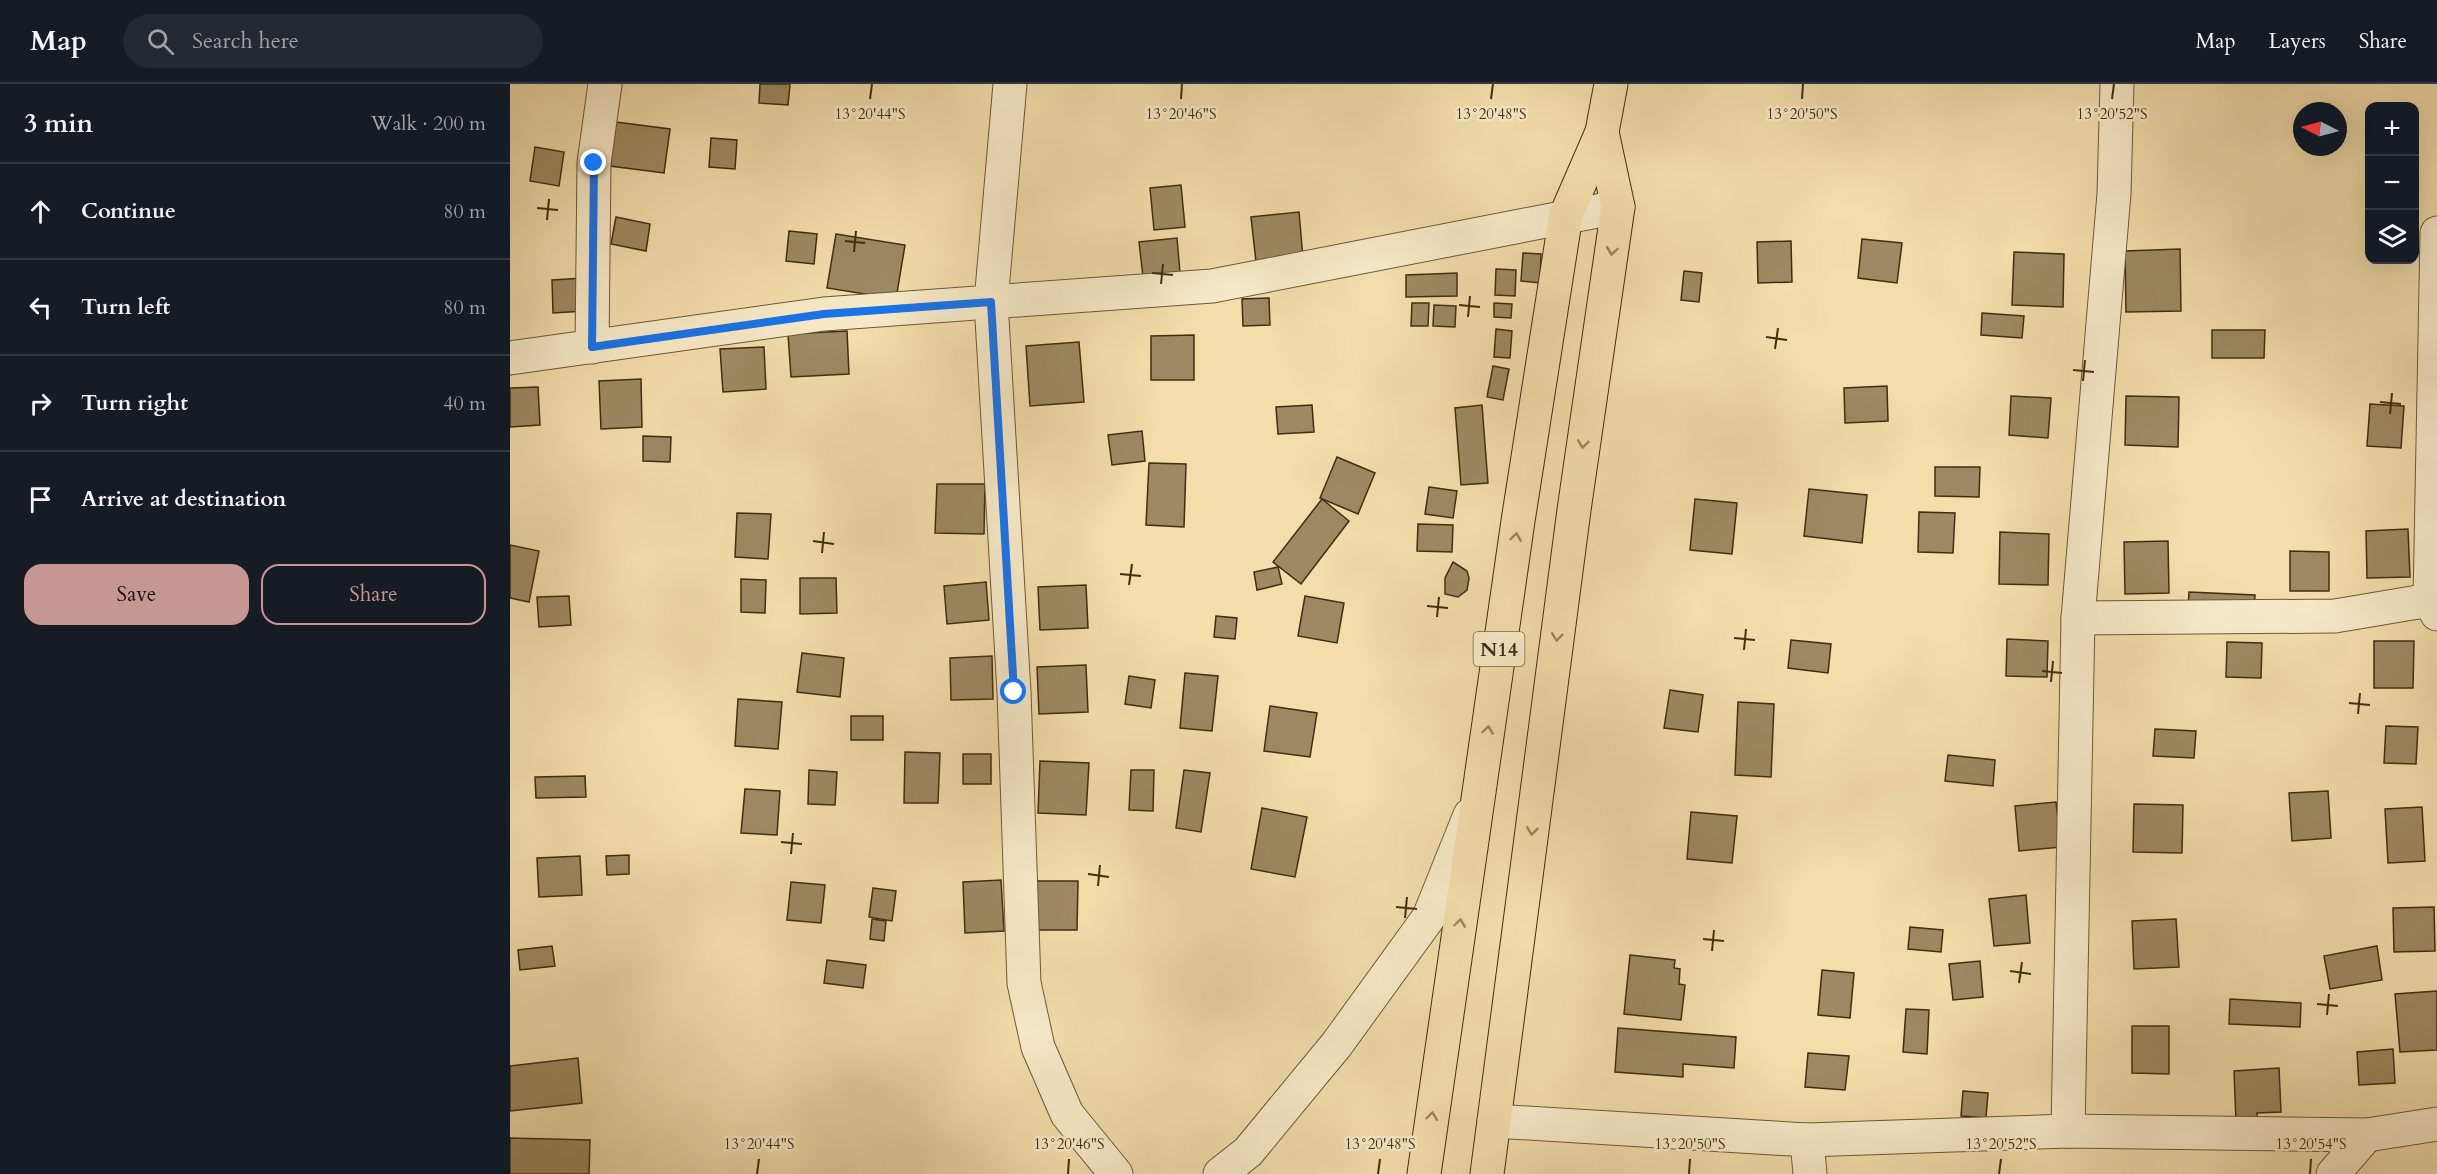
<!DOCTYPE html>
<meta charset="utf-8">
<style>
body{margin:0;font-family:Cardo,serif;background:#242831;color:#f1f3f6}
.controls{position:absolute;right:18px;top:18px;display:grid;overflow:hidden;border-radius:12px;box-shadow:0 6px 24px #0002}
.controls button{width:54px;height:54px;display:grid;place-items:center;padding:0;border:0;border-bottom:2px solid #363941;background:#171b24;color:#f1f3f6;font:30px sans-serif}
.compass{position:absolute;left:1783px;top:18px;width:54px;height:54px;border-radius:50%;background:#171b24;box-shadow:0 6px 24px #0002;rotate:276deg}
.stop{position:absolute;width:18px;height:18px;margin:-14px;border:4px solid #1a73e8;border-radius:50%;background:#fff}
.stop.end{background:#1a73e8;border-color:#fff;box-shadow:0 2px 6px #0008}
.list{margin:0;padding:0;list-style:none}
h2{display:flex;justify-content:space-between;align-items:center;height:78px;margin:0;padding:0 24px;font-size:26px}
h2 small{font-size:20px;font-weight:400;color:#9ea1a6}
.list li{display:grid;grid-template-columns:39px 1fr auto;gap:18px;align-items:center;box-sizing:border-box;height:96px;padding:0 24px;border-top:2px solid #363941}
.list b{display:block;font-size:22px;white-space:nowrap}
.list em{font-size:20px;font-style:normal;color:#9ea1a6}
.actions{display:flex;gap:12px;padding:18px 24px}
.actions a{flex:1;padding:14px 0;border:2px solid #c59692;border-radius:18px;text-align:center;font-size:21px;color:#c59692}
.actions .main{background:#c59692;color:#111}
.icon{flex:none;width:33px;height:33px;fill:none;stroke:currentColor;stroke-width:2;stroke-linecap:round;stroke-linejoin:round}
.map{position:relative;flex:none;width:1927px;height:1090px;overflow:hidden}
header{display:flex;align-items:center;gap:36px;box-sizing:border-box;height:84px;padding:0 30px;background:#171b24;border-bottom:2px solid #363941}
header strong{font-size:28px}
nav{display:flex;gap:33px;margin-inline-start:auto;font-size:21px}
.search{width:420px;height:54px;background:#242831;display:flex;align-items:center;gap:15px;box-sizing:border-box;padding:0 21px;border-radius:33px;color:#9ea1a6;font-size:22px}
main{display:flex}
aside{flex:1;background:#171b24}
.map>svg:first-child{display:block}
</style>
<header>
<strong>Map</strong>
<div class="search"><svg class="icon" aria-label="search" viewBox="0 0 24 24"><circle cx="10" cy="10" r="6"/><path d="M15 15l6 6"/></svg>Search here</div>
<nav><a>Map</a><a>Layers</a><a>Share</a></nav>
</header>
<main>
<aside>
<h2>3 min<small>Walk · 200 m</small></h2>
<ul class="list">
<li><svg class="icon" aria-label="ahead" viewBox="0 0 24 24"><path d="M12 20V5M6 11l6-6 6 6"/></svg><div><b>Continue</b></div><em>80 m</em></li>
<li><svg class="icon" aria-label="left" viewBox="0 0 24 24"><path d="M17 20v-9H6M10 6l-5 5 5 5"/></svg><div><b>Turn left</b></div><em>80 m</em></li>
<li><svg class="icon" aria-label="right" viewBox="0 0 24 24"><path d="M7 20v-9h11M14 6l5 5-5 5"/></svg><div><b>Turn right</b></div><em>40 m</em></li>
<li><svg class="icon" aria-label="arrive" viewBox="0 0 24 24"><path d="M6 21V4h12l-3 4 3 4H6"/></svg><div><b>Arrive at destination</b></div></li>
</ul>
<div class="actions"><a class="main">Save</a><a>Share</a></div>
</aside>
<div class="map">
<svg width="1927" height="1090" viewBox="0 0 1927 1090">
<rect width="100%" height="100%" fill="#f2ddab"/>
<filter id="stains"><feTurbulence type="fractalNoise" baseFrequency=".00333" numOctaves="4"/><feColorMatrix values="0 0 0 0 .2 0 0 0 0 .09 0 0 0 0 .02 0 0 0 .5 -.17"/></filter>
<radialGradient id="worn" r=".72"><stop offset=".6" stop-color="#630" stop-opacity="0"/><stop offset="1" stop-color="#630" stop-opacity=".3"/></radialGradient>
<g fill="#9d8962" stroke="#412d12" stroke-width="1.5">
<path d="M250 0H280L278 21 249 19Z"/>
<path d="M106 38 160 45 154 89 100 82Z"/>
<path d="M201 54 227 56 225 85 199 83Z"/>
<path d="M25 63 54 68 49 102 20 97Z"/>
<path d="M671 101 675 143 644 146 640 104Z"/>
<path d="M789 128 793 174 746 178 741 133Z"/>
<path d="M106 133 140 140 136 167 101 160Z"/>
<path d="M279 147 307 150 304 180 276 177Z"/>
<path d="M326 150 395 161 386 215 317 204Z"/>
<path d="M667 154 670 189 633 193 629 158Z"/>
<path d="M1352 155 1392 159 1387 199 1348 194Z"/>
<path d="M1281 157 1282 198 1248 199 1247 158Z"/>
<path d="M1670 165 1671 227 1616 228 1615 167Z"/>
<path d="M1504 168 1554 170 1553 223 1502 221Z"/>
<path d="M1013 169 1031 170 1030 199 1011 197Z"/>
<path d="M986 185 1006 186 1005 212 985 211Z"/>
<path d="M1174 187 1192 189 1189 218 1171 216Z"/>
<path d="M947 189V212L896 213V191Z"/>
<path d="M74 194 75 227 43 229 42 196Z"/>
<path d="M759 214 760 241 733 242 732 215Z"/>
<path d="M902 219H919L918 242H901Z"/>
<path d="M984 219 1002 220 1001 234 984 233Z"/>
<path d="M924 221 946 222 945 243 923 242Z"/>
<path d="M1472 229 1514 232 1512 254 1471 251Z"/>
<path d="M986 245 1002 247 1000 274 984 273Z"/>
<path d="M1702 246H1755L1754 274H1702Z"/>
<path d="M337 247 339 290 281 293 278 250Z"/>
<path d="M684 251V296H641V252Z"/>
<path d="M569 258 574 318 520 322 516 262Z"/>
<path d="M254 263 256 305 213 308 210 265Z"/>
<path d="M983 282 999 285 993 316 977 313Z"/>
<path d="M131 295 132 343 91 345 89 297Z"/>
<path d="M1377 302 1378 337 1335 339 1334 304Z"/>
<path d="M28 303 30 341 0 343V304Z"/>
<path d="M1501 312 1541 314 1538 354 1499 351Z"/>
<path d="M1616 312 1669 313 1668 363 1615 361Z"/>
<path d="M1860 320 1894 322 1891 364 1857 362Z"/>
<path d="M802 321 804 348 768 350 766 323Z"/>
<path d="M972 321 978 399 951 401 945 324Z"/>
<path d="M632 347 635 377 602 381 598 351Z"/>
<path d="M133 352 161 353 160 378 133 377Z"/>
<path d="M827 373 865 389 848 430 810 414Z"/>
<path d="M639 379 676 380 674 443 636 441Z"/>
<path d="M1425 383H1470L1469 413 1425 412Z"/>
<path d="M427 400H475L474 450 425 449Z"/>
<path d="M919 403 947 407 943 434 915 430Z"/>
<path d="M1299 405 1357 411 1352 459 1294 452Z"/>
<path d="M812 415 839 437 791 500 763 478Z"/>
<path d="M1185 415 1227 419 1222 470 1180 466Z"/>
<path d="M1409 428 1445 429 1443 469 1408 468Z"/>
<path d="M227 429 261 430 258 475 225 473Z"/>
<path d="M908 440 943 441 942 468 907 467Z"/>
<path d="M1898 445 1900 493 1857 494 1856 447Z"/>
<path d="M1490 448 1539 450 1538 501 1489 500Z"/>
<path d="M1658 457 1659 509 1615 510 1614 458Z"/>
<path d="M0 461 29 467 19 518 0 514Z"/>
<path d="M1780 467 1819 468V507H1780Z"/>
<path d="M943 478 957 487 959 494 957 506 948 513 935 510V494Z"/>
<path d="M768 483 772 500 747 506 744 488Z"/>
<path d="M290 494H326L327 529 290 530Z"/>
<path d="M231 495 256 496 255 529 231 528Z"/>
<path d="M476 498 479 536 437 540 434 502Z"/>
<path d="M576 501 578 544 530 546 528 503Z"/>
<path d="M1679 508 1745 511 1744 526 1678 524Z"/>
<path d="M59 512 61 541 29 543 27 513Z"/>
<path d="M795 512 834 519 827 559 788 552Z"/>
<path d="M706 532 727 534 725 555 704 553Z"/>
<path d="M1497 555 1538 557 1537 593 1496 592Z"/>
<path d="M1281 556 1321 560 1318 589 1278 584Z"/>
<path d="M1864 557H1904L1903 604H1864Z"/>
<path d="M1717 558 1752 559 1751 594 1716 593Z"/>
<path d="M292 569 334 574 330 613 287 608Z"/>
<path d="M482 572 483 615 441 616 440 574Z"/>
<path d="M576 581 578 628 529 630 527 583Z"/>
<path d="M675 589 708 592 702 647 670 644Z"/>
<path d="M619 592 645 596 641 624 615 620Z"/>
<path d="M1160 606 1193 611 1188 648 1154 644Z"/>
<path d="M228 615 272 618 268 665 225 662Z"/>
<path d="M1228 618 1264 620 1261 693 1225 691Z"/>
<path d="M760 622 807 629 800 673 754 667Z"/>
<rect x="341" y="632" width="32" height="24"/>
<path d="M1876 642 1908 643 1906 680 1874 679Z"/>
<path d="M1645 645 1686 647 1684 674 1643 672Z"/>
<path d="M395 668 430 669 428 719H394Z"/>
<rect x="453" y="670" width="28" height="30"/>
<path d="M1438 671 1485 676 1483 702 1435 697Z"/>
<path d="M530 677 579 679 576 731 528 729Z"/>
<path d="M299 686 327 688 325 721 298 720Z"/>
<path d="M621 686H644L643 727 619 726Z"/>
<path d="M674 686 700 689 691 748 666 744Z"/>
<path d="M75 692 76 713 26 714 25 693Z"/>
<path d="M235 705 270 707 267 751 231 749Z"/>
<path d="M1818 707 1821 754 1782 757 1779 709Z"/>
<path d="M1546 718 1551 763 1509 767 1505 722Z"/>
<path d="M1624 720 1673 721 1672 769 1623 768Z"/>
<path d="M1912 723 1915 777 1878 779 1875 725Z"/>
<path d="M752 724 797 733 785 793 741 785Z"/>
<path d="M1181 728 1227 732 1222 779 1177 775Z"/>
<path d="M119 771V790L97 791 96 772Z"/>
<path d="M70 772 72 811 29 813 27 774Z"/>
<path d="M491 796 494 847 455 849 453 798Z"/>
<path d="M522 797H568L567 846H522Z"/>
<path d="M281 798 315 801 311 839 277 836Z"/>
<path d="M363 804 386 807 382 837 359 833Z"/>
<path d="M1516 811 1520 859 1484 862 1479 815Z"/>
<path d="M1924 823 1925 867 1884 868 1883 824Z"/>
<path d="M362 835 376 837 374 857 360 855Z"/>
<path d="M1666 835 1669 883 1624 885 1622 837Z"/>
<path d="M1400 843 1433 846 1431 868 1398 865Z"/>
<path d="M42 862 45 882 10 886 8 866Z"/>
<path d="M1867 862 1872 896 1820 905 1814 872Z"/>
<path d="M1120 871 1165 876 1164 884 1170 885 1169 900 1175 901 1171 936 1114 930Z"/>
<path d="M317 876 356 881 353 904 314 899Z"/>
<path d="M1470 877 1473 913 1443 916 1439 880Z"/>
<path d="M1312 886 1344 889 1340 934 1308 931Z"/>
<path d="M1927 907V966L1890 968 1885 910Z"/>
<path d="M1720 915 1791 919 1790 943 1719 940Z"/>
<path d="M1396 925 1419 926 1417 970 1393 968Z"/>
<path d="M1622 942H1659V990L1622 989Z"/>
<path d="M1108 944 1226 953 1224 984 1173 980V993L1105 988Z"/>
<path d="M1883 965 1885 999 1849 1001 1847 968Z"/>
<path d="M1298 969 1339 972 1335 1006 1295 1003Z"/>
<path d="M68 974 72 1019 0 1027V982Z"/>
<path d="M1769 984 1771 1028 1747 1029 1748 1037 1726 1038 1724 987Z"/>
<path d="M1453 1007 1478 1009 1476 1034 1451 1032Z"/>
<path d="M0 1054 80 1056 79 1090H0Z"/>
</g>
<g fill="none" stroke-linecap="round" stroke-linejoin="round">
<g stroke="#6d5938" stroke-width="35">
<g id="minor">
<path d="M500 0 481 218 504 608 514 899 528 963 557 1030 606 1090"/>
<path d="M1927 149 1920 516 1927 530"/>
<path d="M82 263 84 79 95 0"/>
<path d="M0 274 314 230 702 202 1108 123"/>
<path d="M1568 534 1825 532 1920 516"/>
<path d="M984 1037 1297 1056 1558 1047 1857 1051 1927 1040"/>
<path d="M1558 1047 1568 534 1604 110 1607 0"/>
<path d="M1297 1056 1300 1090"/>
<path d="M710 1090 738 1068 827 960 919 833 960 731"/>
<path d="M1823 1090 1857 1051"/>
</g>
</g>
<g stroke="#412d12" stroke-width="35">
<g id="primary">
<path d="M914 1090 1008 437 1056 131 1092 48 1101 0"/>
<path d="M977 1090 1064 426 1108 123 1092 48"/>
</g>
</g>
<use href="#minor" stroke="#f7e9c8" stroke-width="33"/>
<use href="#primary" stroke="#f2ddab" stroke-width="33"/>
</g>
<defs><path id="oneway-chevron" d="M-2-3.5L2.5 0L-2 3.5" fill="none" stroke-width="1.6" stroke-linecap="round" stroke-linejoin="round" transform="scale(1.5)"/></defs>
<g stroke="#9a855e">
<use href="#oneway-chevron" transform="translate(1102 167) rotate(98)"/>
<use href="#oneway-chevron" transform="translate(1073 360) rotate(98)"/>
<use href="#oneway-chevron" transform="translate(1006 453) rotate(-82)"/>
<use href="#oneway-chevron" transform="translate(1047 553) rotate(97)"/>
<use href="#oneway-chevron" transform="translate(978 646) rotate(-82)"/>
<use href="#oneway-chevron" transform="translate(1022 747) rotate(97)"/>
<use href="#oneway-chevron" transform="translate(950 839) rotate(-82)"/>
<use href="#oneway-chevron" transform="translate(922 1032) rotate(-82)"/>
</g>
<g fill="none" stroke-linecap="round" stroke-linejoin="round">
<path stroke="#1a73e8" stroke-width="8" d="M84 79 82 263 314 230 481 218 504 608"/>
</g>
<path fill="none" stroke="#412d12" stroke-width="2" d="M360 15 362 0M671 15 672 0M981 15 983 0M1292 15 1293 0M1602 15 1604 0M27 124 48 126M37 136 39 115M335 157 355 159M344 168 346 147M642 189 663 191M651 200 653 180M949 221 970 223M958 233 960 212M1256 253 1277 256M1265 265 1268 244M1563 286 1584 288M1573 297 1575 276M1870 318 1891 320M1880 330 1882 309M303 457 324 460M312 469 314 448M610 490 631 492M619 501 622 480M917 522 938 524M927 533 929 513M1224 554 1245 556M1234 566 1236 545M1532 587 1552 589M1541 598 1543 577M1839 619 1860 621M1848 630 1850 609M271 758 292 760M281 770 283 749M578 790 599 793M588 802 590 781M886 823 907 825M895 834 897 813M1193 855 1214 857M1202 867 1204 846M1500 887 1521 890M1509 899 1512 878M1807 920 1828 922M1817 931 1819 910M247 1090 249 1075M558 1090 559 1075M868 1090 870 1075M1179 1090 1180 1075M1489 1090 1491 1075M1800 1090 1801 1075"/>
<g text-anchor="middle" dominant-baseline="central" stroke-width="5" stroke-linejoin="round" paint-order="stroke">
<rect fill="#f7e9c8" stroke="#786549" stroke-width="1.5" x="963.5" y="548" width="51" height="34" rx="4.5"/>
<g font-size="20" font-weight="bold" fill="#412d12">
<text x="989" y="565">N14</text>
</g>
</g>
<g font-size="15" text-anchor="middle" fill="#412d12" stroke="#f7e9c8" stroke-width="5" stroke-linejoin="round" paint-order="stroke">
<text x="360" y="35">13°20'44"S</text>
<text x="671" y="35">13°20'46"S</text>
<text x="981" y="35">13°20'48"S</text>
<text x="1292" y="35">13°20'50"S</text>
<text x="1602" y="35">13°20'52"S</text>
<text x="249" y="1065">13°20'44"S</text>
<text x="559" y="1065">13°20'46"S</text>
<text x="870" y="1065">13°20'48"S</text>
<text x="1180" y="1065">13°20'50"S</text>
<text x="1491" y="1065">13°20'52"S</text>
<text x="1801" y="1065">13°20'54"S</text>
</g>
<rect width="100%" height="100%" filter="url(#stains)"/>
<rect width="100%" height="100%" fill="url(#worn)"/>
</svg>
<div class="controls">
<button>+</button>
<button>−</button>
<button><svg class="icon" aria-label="layers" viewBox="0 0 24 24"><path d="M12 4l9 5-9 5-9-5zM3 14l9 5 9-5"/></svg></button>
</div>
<svg class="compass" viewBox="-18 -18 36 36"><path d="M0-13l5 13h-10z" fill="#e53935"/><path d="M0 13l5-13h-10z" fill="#9ea1a6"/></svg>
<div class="stop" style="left:504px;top:608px"></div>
<div class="stop end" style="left:84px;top:79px"></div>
</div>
</main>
